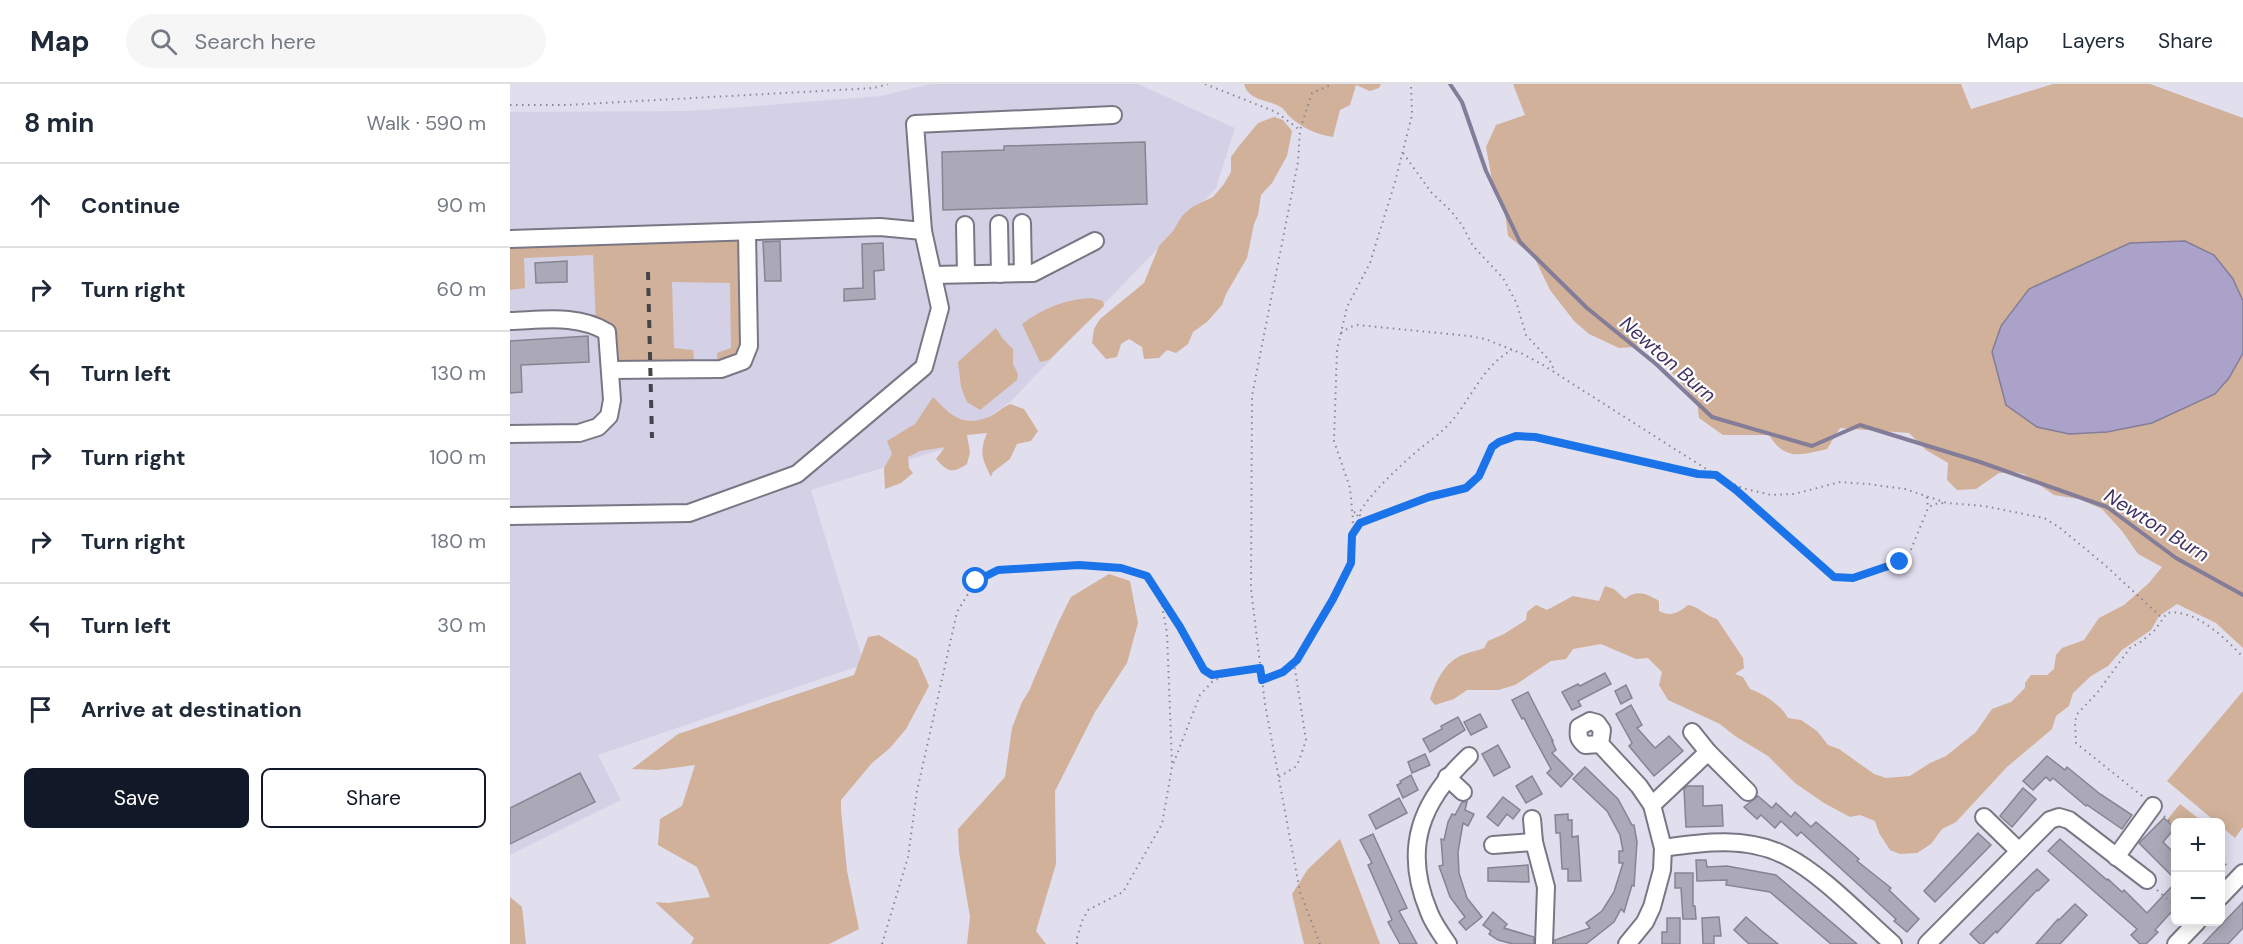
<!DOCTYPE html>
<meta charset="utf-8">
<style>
body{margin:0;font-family:"DM Sans",sans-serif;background:#f6f6f7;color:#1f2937}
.controls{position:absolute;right:18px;bottom:18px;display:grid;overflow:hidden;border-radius:9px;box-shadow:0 3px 15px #0003}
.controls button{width:54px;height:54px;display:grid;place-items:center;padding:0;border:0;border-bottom:2px solid #e0e1e3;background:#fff;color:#1f2937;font:30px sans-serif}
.stop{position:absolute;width:18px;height:18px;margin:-14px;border:4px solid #1a73e8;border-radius:50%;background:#fff}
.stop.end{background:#1a73e8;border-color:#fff;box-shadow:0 2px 6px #0008}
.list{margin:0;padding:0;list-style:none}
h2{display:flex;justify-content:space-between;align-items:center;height:78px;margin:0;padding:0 24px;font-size:26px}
h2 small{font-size:20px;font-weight:400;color:#747a83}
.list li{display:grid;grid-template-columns:39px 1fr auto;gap:18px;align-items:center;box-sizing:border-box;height:84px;padding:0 24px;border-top:2px solid #e0e1e3}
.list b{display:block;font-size:22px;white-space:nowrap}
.list em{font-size:20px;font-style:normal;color:#747a83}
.actions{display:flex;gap:12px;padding:18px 24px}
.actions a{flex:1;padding:14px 0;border:2px solid #111827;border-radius:9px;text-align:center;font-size:21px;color:#111827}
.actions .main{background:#111827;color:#fff}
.icon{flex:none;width:33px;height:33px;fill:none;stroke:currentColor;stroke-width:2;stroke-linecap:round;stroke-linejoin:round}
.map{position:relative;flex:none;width:1733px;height:860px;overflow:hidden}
header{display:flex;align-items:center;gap:36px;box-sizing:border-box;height:84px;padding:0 30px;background:#fff;border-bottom:2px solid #e0e1e3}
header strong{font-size:28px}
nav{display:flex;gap:33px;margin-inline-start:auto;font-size:21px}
.search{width:420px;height:54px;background:#f6f6f7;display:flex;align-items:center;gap:15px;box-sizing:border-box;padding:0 21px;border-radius:33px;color:#747a83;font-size:22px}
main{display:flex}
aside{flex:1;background:#fff}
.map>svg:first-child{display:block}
</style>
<header>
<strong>Map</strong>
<div class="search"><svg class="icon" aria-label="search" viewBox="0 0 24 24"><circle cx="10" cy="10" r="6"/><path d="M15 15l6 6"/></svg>Search here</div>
<nav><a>Map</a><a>Layers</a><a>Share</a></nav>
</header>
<main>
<aside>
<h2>8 min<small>Walk · 590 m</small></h2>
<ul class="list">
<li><svg class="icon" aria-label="ahead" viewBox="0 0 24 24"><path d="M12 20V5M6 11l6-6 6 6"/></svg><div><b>Continue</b></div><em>90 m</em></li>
<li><svg class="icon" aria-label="right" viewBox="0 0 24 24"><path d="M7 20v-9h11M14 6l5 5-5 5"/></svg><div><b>Turn right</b></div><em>60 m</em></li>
<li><svg class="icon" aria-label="left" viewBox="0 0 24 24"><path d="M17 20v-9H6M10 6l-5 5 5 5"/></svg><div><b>Turn left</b></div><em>130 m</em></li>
<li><svg class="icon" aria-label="right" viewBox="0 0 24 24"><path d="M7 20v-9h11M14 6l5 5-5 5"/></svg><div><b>Turn right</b></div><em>100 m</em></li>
<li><svg class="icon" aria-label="right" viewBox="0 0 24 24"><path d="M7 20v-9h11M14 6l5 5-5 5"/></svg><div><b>Turn right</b></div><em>180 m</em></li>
<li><svg class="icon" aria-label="left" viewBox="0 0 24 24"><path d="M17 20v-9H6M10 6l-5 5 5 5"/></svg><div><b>Turn left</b></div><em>30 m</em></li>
<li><svg class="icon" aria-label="arrive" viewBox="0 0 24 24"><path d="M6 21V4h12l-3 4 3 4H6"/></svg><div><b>Arrive at destination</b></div></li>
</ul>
<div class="actions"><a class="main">Save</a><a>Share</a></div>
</aside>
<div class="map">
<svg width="1733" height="860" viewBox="0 0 1733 860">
<rect width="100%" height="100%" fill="#e1deee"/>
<path fill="#d4d1e7" d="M420 0H628L725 44 706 104 501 317 437 364 301 406 354 580 88 671 111 716 0 771V28L181 27 371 12Z"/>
<g fill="#d1b199">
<path d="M734 0H871L869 4 860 7 846 1 840 21 830 26 823 53C806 50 792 44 779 32 776 29 774 24 769 22 756 15 739 17 734 0Z"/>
<path d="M1003 0H1451L1461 25 1543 0H1640L1733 34V564L1706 539 1667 520 1649 532 1641 546 1612 566 1598 582 1581 592 1563 609 1559 622 1546 632 1542 645 1497 683 1446 738 1432 745 1421 760 1407 769 1390 770 1380 766 1369 749 1365 737 1350 731 1340 733 1314 719 1285 699 1258 672 1225 652 1210 640 1158 616 1149 601 1152 588 1138 574 1126 575 1091 560 1063 565 1056 575 1041 577 1005 601 988 606H957L944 615 925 621 920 615C926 596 936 576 955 570 962 567 968 567 974 564L978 557 994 550 1016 536 1017 528 1026 521 1037 526 1063 512 1089 517 1095 502 1104 505 1115 515C1127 505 1137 510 1149 517V527C1161 533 1168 529 1178 521 1190 523 1195 532 1207 535L1233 574 1234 584 1225 590 1233 593 1240 605C1254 610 1272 622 1278 634L1291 636 1307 647 1318 661 1329 665 1364 690 1376 694 1400 692 1420 679 1436 672 1466 648 1482 625 1501 618 1515 604V599L1521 591H1537L1544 585 1546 571 1552 564 1574 556 1589 534 1614 521 1639 499 1652 483 1628 470 1612 447 1592 425 1569 415 1544 411 1514 390 1505 388 1489 389 1466 405 1447 406 1437 396 1438 379 1416 366 1399 349 1330 344 1317 365C1291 371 1275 377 1259 351H1213L1189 334 1187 317 1138 262 1109 264 1079 250 1064 237 1040 206 1024 173 998 152 995 129 982 96 976 63 986 41 1015 31Z"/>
<path d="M764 33 773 36 782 47 777 72 762 99 751 111 748 131 744 140 737 174 716 210 712 221 697 238 683 248 678 260 666 269 657 266 649 274 634 275 632 263 619 255 611 260 607 273 596 275 582 259 584 245 590 235 634 199 649 162 663 147 672 132 682 123 703 113 714 100 721 88V73L729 62 748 39Z"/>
<path d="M237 149 239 262 207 285V269L221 264 220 199 162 198 164 264 183 266 185 286H101L86 241 83 171 14 174 15 204 0 206V155Z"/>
<path d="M582 214 593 217 594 222 539 276 530 278 512 240C534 224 555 215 582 214Z"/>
<path d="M486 244 493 255 503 265V280L508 290 507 296 470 326 457 318 451 303 448 278Z"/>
<path d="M423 313C439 329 450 343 476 334 484 332 492 323 500 320L514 325 528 347 521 357 507 360 500 375 483 388 481 393C472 374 469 369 477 349L457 351 460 368 457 380C442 390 438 388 426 375L435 363 410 367 398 373 399 384 403 389 391 399 375 405 374 384 382 370 377 357 405 340Z"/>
<path d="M599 490 620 497 628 539 617 579 585 628 545 707 546 780 526 847 536 860H457L460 833 449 768 448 745 495 693 502 644 512 618 519 607 548 539 561 513Z"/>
<path d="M369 551 407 575 419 602 396 645 380 664 362 679 331 716V726L337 787 349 845 319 860H181L184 854 145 818 158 819 200 813 187 783 148 761 150 735 172 722 185 681 148 686 122 685 168 650 344 591 358 553Z"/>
<path d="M1733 607V743L1725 754 1711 742 1710 738H1706L1657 697Z"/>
<path d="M1670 720 1693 738H1666L1665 743 1657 736Z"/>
<path d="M830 755 870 860H794L782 810 798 785Z"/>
<path d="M0 813 12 823 16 860H0Z"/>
</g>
<path fill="#aaa2c9" stroke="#837d9a" stroke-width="1.5" d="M1675 157 1704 171 1723 195 1733 217V269L1719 294 1705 310 1642 339 1597 348 1559 350 1527 343 1496 321 1482 268 1491 242 1519 205 1620 159Z"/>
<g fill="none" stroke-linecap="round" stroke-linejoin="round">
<path stroke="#837d9a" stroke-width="4" d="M940 0 952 18 976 87 1010 158 1077 224 1146 280 1202 333 1302 362 1350 341 1470 378 1597 423 1666 474 1733 511"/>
</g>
<g fill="#aba8b7" stroke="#878492" stroke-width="1.5">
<path d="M635 58 637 120 433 126 432 68 494 66V62Z"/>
<path d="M270 157 271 197H255L253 158Z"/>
<path d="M373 159 374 186 364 187 365 215 334 217V205L353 204 352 160Z"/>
<path d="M57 177V198L26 199 25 179Z"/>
<path d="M78 252 79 278 11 281 12 308 0 309V257Z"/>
<path d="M1095 589 1101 600 1068 617 1071 622 1062 626 1052 608 1068 600 1070 602Z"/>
<path d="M1116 601 1122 614 1111 620 1105 607Z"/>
<path d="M1018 608 1043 657H1042L1046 666 1042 669 1063 690 1051 703 1037 689 1041 685 1021 648 1014 634 1012 635 1002 616Z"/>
<path d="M1121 621 1132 641 1127 644 1145 664 1159 652 1173 667 1144 692 1119 662 1122 659 1106 630Z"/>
<path d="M970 630 977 643 961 651 954 638Z"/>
<path d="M948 633 955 646 920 668 913 655 932 645 931 642Z"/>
<path d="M988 661 1000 683 984 692 972 670Z"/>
<path d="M915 670 920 681 902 689 898 678Z"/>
<path d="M1537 672 1555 686 1557 683 1590 710 1622 731 1612 745 1577 721 1576 722 1543 694 1540 697 1536 693 1523 706 1513 697Z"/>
<path d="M1075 683 1108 715 1122 741H1124L1127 758 1124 802 1122 801 1114 828 1111 825 1104 838 1076 860H1045V856L1080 844 1076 839 1092 827 1104 808 1113 779H1109V767H1113L1110 751 1097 727 1063 695Z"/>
<path d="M70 689 85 718 0 760V724Z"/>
<path d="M901 691 908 706 893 714 887 701 891 699 890 697Z"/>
<path d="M1022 692 1032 710 1016 719 1006 702Z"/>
<path d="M1177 702H1193V722L1212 721 1213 742 1176 743 1174 705Z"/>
<path d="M1513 704 1526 715 1502 743 1490 732Z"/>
<path d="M1248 712 1262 724 1266 719 1281 733 1285 728 1301 743 1306 738 1349 775 1347 777 1381 804 1379 806 1409 835 1397 848 1384 837 1386 835 1291 748 1287 752 1271 737 1265 744 1251 731 1247 735 1234 723Z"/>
<path d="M993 713 1010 726 1003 735 997 730 988 742 977 733Z"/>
<path d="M889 714 897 729 866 745 859 731Z"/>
<path d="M952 718H957L955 726 964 730 958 742 953 739 948 768 949 789 957 814 972 833 956 846 949 838 955 833 940 813 929 782 933 781 931 755 934 756 938 738 942 730 945 731Z"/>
<path d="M1058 730V736H1062V753L1068 752 1071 797H1058V785H1052L1050 749H1046L1045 731Z"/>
<path d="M1654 734 1665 744 1653 758 1665 770V795L1629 759Z"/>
<path d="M1468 749 1481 761 1425 818 1414 807Z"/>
<path d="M863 750 897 824 889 827 907 860H890L878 838 882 836 858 781 862 779 850 756Z"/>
<path d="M1550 755 1597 796 1598 795 1612 808 1614 806 1637 829 1665 799V824L1645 846 1648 848 1636 860H1630L1621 851 1627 845 1538 767Z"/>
<path d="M1186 776H1196L1197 783 1217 782 1266 791 1347 860H1321L1260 808 1216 801 1217 796 1187 797Z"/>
<path d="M1018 781 1019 798 978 797V784Z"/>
<path d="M1527 785 1539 796 1528 807 1527 806 1487 849 1486 847 1473 860H1470L1460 850Z"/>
<path d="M1165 789H1183V822H1185L1186 835H1173L1171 804H1165Z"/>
<path d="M1733 818V844L1718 860H1693Z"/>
<path d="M1565 820 1577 831 1550 860H1526L1548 835 1549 836Z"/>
<path d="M983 828 997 840 994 844 1024 853V860H1003L988 856 979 850 981 847 973 841Z"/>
<path d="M1209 833 1211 852H1204V860H1193L1192 834Z"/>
<path d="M1236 833 1252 847 1268 860H1239L1224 846Z"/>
<path d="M1157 834H1170V860H1152V848H1157Z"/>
</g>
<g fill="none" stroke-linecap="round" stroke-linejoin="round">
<g stroke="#7a7785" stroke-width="20">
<g id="minor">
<path d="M512 139 513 189"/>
<path d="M489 140 490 190"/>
<path d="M455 141 456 190"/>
<path d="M0 155 370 143 413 147"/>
<path d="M423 191 523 189 585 157"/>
<path d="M0 237C33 236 68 230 97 248L102 316 99 332 88 343 69 349 0 350"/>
<path d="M101 286 211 285 233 277 239 262 237 149"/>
<path d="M0 432 179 429 287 390 414 283 430 224 413 147 405 40 603 31"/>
<path d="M1080 637 1087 639 1092 646 1090 660 1075 661C1068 655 1068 652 1069 643Z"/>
<path d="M1182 648 1198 668 1238 708"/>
<path d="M1090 660 1129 702 1142 721 1153 764 1152 786 1142 823 1135 838 1117 860"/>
<path d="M937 693 953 708"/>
<path d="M1142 721 1198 668"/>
<path d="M1474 733 1509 767"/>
<path d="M1022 735 1024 758 1036 803 1034 860"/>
<path d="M983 761 1024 758"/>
<path d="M1153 764C1193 758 1238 752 1276 772 1312 790 1352 833 1383 860"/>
<path d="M1606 773 1643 722"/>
<path d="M1710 813 1733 789"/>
<path d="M938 860C931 850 923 839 919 828 892 764 911 717 959 672"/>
<path d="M1417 860 1540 736 1549 733 1559 736 1637 796"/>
<path d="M1666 860 1687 838"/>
</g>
</g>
<g stroke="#8a8893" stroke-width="2" stroke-dasharray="1.5 4.5" stroke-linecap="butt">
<path d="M695 0 766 28 790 46"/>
<path d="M0 21H57L364 4 378 0"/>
<path d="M893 69 921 108 941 127 952 141 963 162 993 194 1007 220 1016 251 1040 277 1045 288"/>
<path d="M831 249 840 243 848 241 959 252 975 255 1013 270 1033 281 1204 390"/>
<path d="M1212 395 1270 444 1319 490 1330 494H1343L1390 478 1400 468 1418 424 1424 420 1434 419"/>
<path d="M1417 413 1418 424"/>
<path d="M844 428 857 435"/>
<path d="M847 432C863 406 885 387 907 367 918 358 930 350 939 340 961 316 972 282 1002 266"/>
<path d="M842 451 850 439 857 435C878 429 897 419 918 413 931 409 946 410 958 402 986 385 967 353 1016 352L1188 390 1206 391 1232 404 1261 411 1284 410 1330 398 1358 400 1395 405 1437 419 1474 422 1534 434 1549 443 1596 482 1652 534"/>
<path d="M641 500 652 522 657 549 662 680"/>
<path d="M752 596 773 588 787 576 823 515 841 479 843 436 840 404 824 357 827 266 837 223 860 179 885 98 902 31 901 0"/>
<path d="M769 693 785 683 789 677 796 656 784 579"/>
<path d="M1632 712 1566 659 1565 637 1568 629 1587 609 1620 564 1632 557 1645 546 1657 529C1685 524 1716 555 1733 573"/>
<path d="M1654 732 1666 743"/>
<path d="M1710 777 1718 782"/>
<path d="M1647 806 1666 823"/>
<path d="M372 860 398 773 407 707 447 528 466 497 488 486 569 481 611 484 637 492 670 543 694 586 702 591H715"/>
<path d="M567 860V854L572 837 578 826 613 808 652 740 662 683 690 611 702 598 715 591 750 584"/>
<path d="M810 860 790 808 755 620 741 505 742 312 788 78 790 46 802 9 823 0"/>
</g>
<use href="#minor" stroke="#fff" stroke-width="16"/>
<path stroke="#45444b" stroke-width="4" stroke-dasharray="8 8" stroke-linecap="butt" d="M138 188 142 354"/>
</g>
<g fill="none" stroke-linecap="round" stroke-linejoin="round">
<path stroke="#1a73e8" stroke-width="8" d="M466 497 488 486 569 481 611 484 637 492 670 543 694 586 702 591 750 584 752 596 773 588 787 576 823 515 841 479 842 451 850 439 919 413 956 404 969 392 982 363 989 358 1006 352 1025 353 1188 390 1206 391 1226 406 1324 493 1343 494 1390 478"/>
</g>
<g text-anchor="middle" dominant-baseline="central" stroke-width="4.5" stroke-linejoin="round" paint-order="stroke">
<g font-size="20" font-style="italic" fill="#413266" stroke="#fff">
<text transform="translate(1158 275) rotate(41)">Newton Burn</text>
<text transform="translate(1647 441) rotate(32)">Newton Burn</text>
</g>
</g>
</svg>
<div class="controls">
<button>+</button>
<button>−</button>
</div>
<div class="stop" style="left:466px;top:497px"></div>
<div class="stop end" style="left:1390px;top:478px"></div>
</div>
</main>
